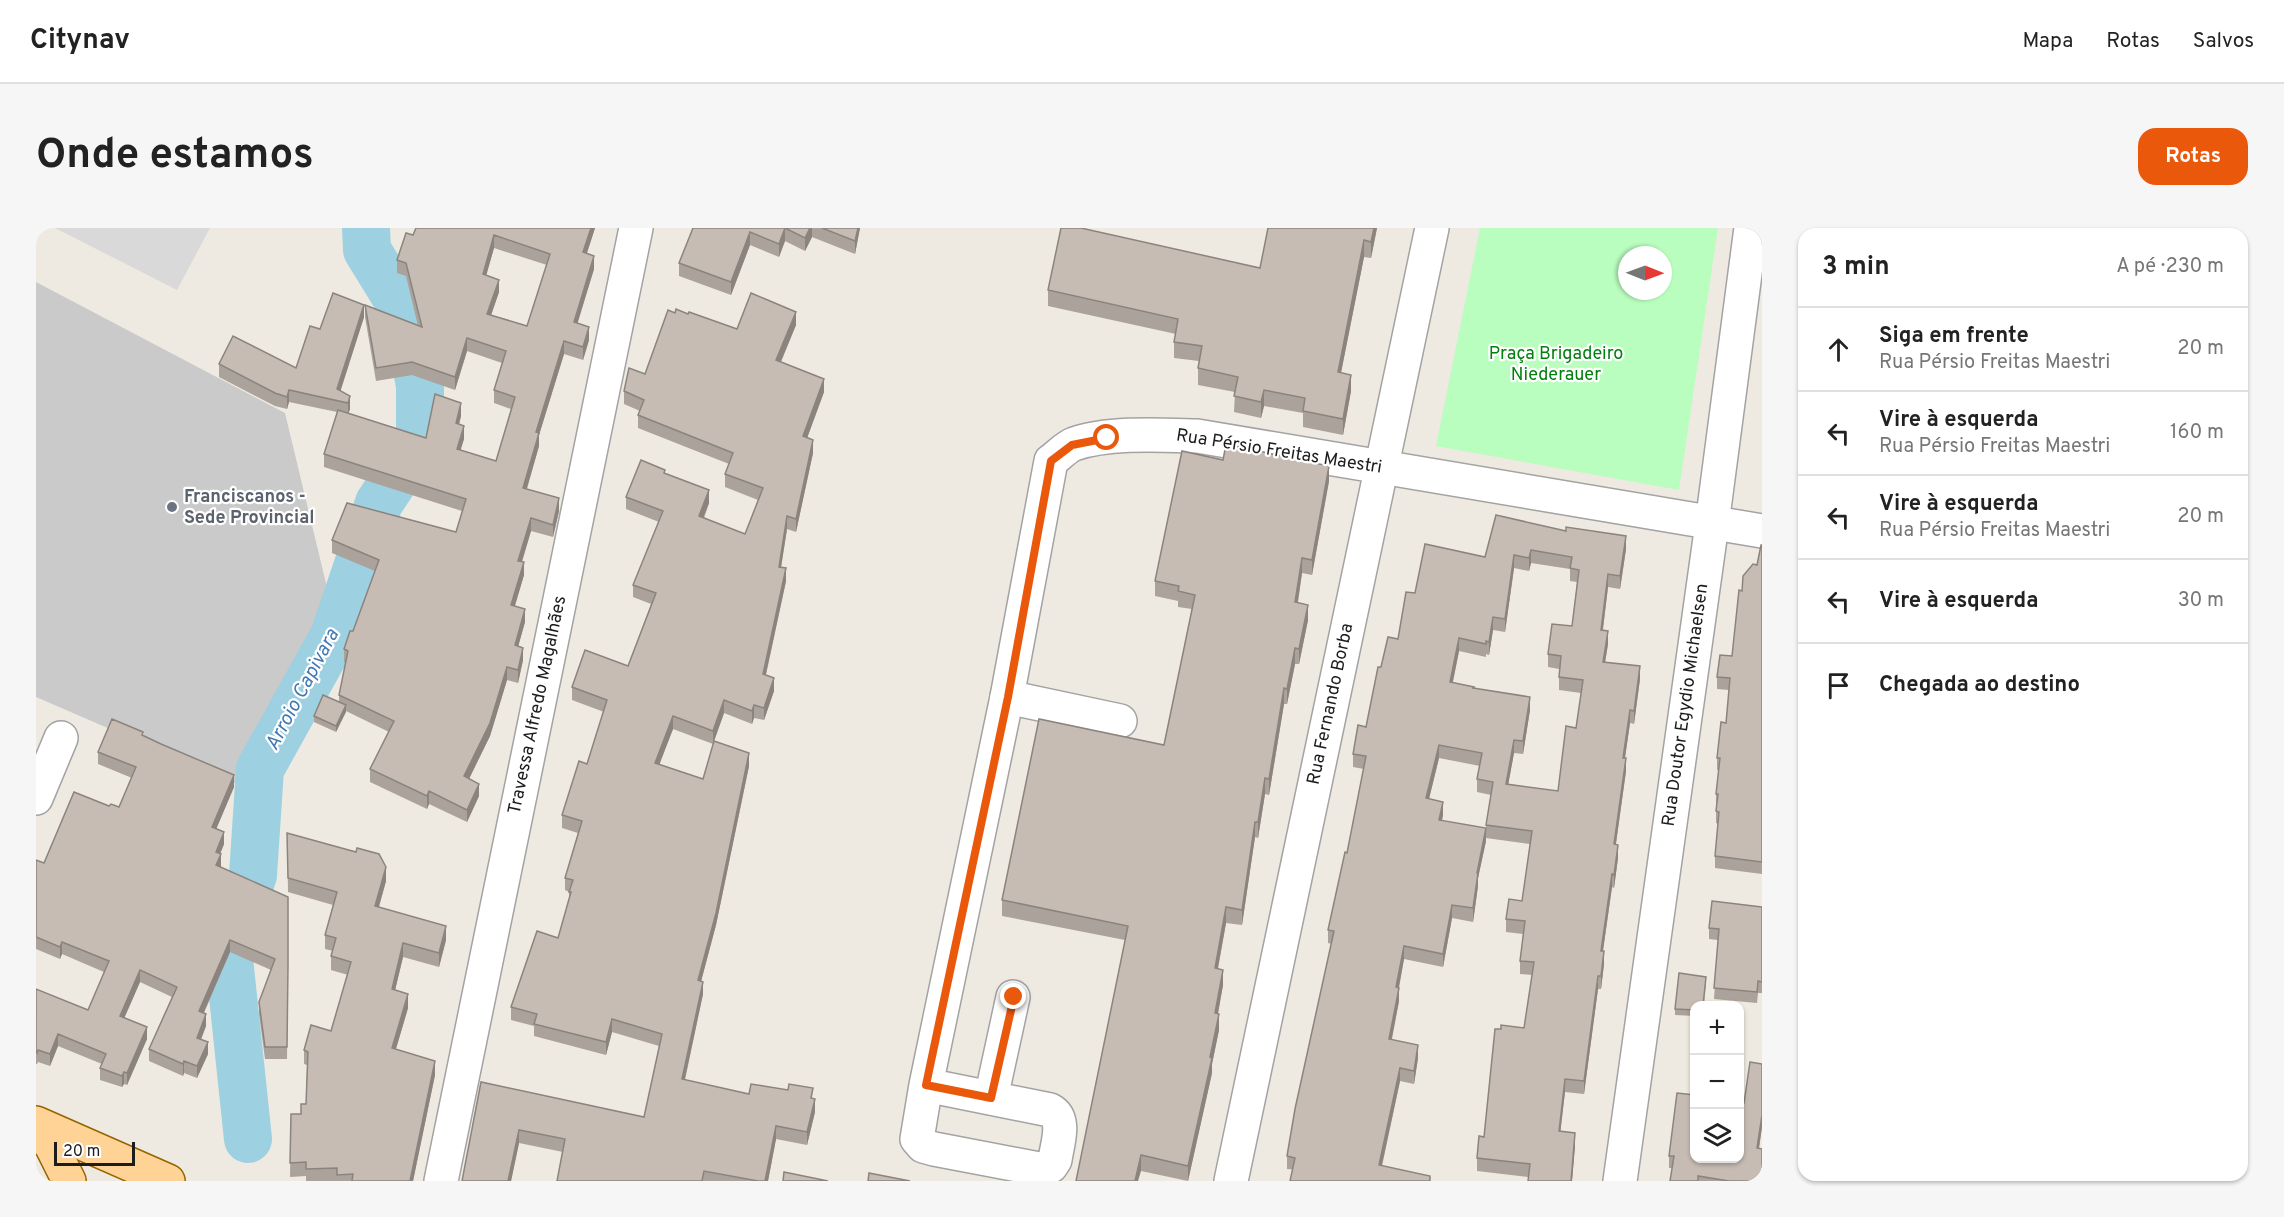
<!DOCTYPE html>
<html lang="pt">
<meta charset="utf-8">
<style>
body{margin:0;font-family:Overpass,sans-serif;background:#f6f6f6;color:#222}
.controls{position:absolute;right:18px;bottom:18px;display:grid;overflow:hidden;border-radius:12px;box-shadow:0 2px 4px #0004}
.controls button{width:54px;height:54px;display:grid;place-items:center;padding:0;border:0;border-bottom:2px solid #e0e0e0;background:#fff;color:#222;font:30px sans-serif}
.compass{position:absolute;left:1582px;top:18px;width:54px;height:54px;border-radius:50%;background:#fff;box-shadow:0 2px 4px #0004;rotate:91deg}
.scale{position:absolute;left:18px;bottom:15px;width:81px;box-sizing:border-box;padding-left:6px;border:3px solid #1c1c1c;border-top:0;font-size:16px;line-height:21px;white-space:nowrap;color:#1c1c1c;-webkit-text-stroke:4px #fff;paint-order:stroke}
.stop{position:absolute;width:18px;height:18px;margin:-14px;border:4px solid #ea580c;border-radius:50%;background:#fff}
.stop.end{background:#ea580c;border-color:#fff;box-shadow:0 2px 6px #0008}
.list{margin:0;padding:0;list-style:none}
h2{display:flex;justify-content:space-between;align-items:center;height:78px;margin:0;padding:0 24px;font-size:26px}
h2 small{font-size:20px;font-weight:400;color:#767676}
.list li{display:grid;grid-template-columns:39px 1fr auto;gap:18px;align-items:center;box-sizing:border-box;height:84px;padding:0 24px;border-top:2px solid #e0e0e0}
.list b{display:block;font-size:22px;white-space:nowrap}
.list p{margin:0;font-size:20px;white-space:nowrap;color:#767676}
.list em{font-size:20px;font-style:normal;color:#767676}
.icon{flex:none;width:33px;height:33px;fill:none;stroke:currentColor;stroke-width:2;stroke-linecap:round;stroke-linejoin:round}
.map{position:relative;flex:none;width:1726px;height:953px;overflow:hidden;border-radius:18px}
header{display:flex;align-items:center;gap:36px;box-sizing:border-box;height:84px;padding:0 30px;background:#fff;border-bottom:2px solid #e0e0e0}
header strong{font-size:28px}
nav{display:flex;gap:33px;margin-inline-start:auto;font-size:21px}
.intro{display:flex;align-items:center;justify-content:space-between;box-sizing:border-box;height:144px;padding:0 36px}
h1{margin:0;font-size:42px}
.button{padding:15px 27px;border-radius:18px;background:#ea580c;color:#fff;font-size:21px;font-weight:700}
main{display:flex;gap:36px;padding:0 36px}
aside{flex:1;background:#fff;border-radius:18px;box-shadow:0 2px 4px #0004}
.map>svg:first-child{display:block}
</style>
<header>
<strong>Citynav</strong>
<nav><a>Mapa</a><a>Rotas</a><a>Salvos</a></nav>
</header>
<div class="intro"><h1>Onde estamos</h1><a class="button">Rotas</a></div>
<main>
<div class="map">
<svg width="1726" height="953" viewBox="0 0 1726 953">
<rect width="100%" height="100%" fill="#eeeae1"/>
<path fill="#dad9d9" d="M19 0H174L141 62Z"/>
<path fill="#cacaca" d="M0 54 249 185 294 372 201 556 0 469Z"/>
<path fill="#b9fdbf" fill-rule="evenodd" d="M1444 0H1682L1643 262 1400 218ZM1591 27H1627V63H1591Z"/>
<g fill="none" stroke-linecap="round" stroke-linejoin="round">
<path stroke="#9dd0e0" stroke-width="48" d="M212 911 192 721 217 647 224 541 298 408 343 275 384 213V158L371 87 331 22 330 0"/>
<g stroke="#a3a3a3" stroke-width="36">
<g id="minor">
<path d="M971 469 1084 493"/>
<path d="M0 570 25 510"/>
<path d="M890 857 1014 882C1031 891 1021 916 1019 932L1015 938 1008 942 898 921 887 918 881 911 890 857 971 469 1015 233C1022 228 1030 219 1038 216 1073 204 1124 207 1161 208L1726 303"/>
<path d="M955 870 977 769"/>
<path d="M405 953 600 0"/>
<path d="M1195 953 1396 0"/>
<path d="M1584 953 1676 296 1715 0"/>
</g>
</g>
<g stroke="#946400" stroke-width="36">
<g id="major">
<path d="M0 895 132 953"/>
<path d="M0 902 15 917 33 953"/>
</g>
</g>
<use href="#minor" stroke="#fff" stroke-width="33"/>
<use href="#major" stroke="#ffd295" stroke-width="33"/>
</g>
<g fill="#aaa29b" fill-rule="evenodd">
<path d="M559 0 551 25 558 41 541 95 553 112 547 132 528 126 503 207V218L491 261 523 283 517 309 495 303 486 334 488 347 479 378 489 394 482 418 487 432 482 455 471 452 454 508 433 551 443 568 431 594 393 576 391 581 334 554V541L353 504 310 483 300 504 278 494V488L303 474V467L310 435 308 434V421L317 403 339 343 296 325V312L420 304 426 283 288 239V226L301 184 253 174 251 181 239 178 183 149V136L260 140 284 101 328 89 304 163 314 168V181L312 185 390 210 425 188 423 196 428 211 424 222 460 233 475 181 458 175V162L466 135 431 123 419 162 376 147 340 153 329 89V77L382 98 370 48 361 45V32L377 7ZM458 20 511 37 491 98 455 87 463 64 450 47Z"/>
<path d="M657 0H824L819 26 776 9 769 23 749 13 743 29 714 17 695 67 643 48V35Z"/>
<path d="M1232 0H1341L1335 30 1328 29 1305 144 1315 163 1307 207 1267 199V185L1228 178 1225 190 1198 184 1199 164 1162 157V140L1163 133 1138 130V114L1140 106 1012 78V62L1224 40Z"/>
<path d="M639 85 701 101 760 97 745 134 788 164 771 210 777 225 760 304 751 301 745 339 750 353 730 447 738 463 728 492 718 490 716 496 688 485 677 516 637 501 623 536 667 551 713 538 680 697 665 753 667 766 649 852 713 866 777 870 779 884 771 917 740 911 732 953H521L527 924 483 915 475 953H426L445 854 608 889 623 818 576 804 570 827 498 808V798L475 792V779L522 710 533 673V664L529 662V650L542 605 526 600V587L551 536 568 484 536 472V459L592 438 615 376 597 369V357L623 294 590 281V269L629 245 673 275 668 290 709 306 722 272 689 259V246L693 236 602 200V187L604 183 588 176V163L609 146Z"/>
<path d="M1293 253 1276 347 1266 345 1262 375 1272 392 1263 436H1259L1251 476H1248L1233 567 1229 566 1222 610 1219 609 1206 697 1190 695 1182 741 1187 757 1182 786 1183 802 1176 836V845L1152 953 1105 943 1089 712 966 688V672L1128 517 1156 381 1142 379V373L1119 368V353Z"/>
<path d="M1460 287 1590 321 1584 361 1572 359 1567 402 1572 416 1569 434 1604 451 1598 496 1594 495 1589 530 1590 543 1580 616 1582 630 1578 660 1576 659 1567 723 1568 736 1565 761H1562L1548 866 1529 864 1524 904 1539 918 1536 953H1492V949L1441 943V930L1448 909 1465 801 1488 800 1496 747 1484 746V733L1487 706 1470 704V691L1486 673 1494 616 1450 610V597L1455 567 1441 564V551L1444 538 1403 530 1393 571 1407 587 1406 593 1450 613 1442 650V658L1437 694 1416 690 1407 739 1368 731 1363 760V773L1356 811 1382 830 1378 856 1364 853 1346 938 1394 953 1251 941V928L1296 716 1292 715V702L1311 625 1328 541 1317 539V526L1330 499 1345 439 1362 411 1379 365 1449 329ZM1495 335 1534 341V353L1541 354 1536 398 1512 426V439L1523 441V462L1545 465 1540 500 1522 563 1472 556 1478 525 1487 526 1494 482 1438 461 1417 454 1423 423 1450 429V426L1453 427 1457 402 1469 404 1478 340 1493 343Z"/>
<path d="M1726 317V646L1679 640V628L1682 596 1680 595V566L1683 542H1681V530L1690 495 1693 462 1681 461V449L1696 428 1706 363 1721 337Z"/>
<path d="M107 507 198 559 180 601 188 616 184 626 185 639 252 749 251 831H229L223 786V774L235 742 194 724 168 785 170 798 165 811 172 826 161 850 148 845 147 848 113 833V821L136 769 104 754 88 790 111 811 91 857 88 856 86 859 64 852V840L66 836 22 818 14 838 2 834 1 836H0V761L52 782 68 744 26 726 24 731 0 721V632L8 635 73 578 83 579 96 550 62 536V524Z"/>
<path d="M251 605 350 653 343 679 410 712 403 739 367 729 359 762 372 780 360 821 399 847 377 953H270V948L254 949 255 886H265L270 876 271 837 268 836V822L295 803 312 747 295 742V728L297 723 289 721V707L297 677 252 664Z"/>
<path d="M1726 679V765H1722L1721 775 1678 771 1682 712 1673 711V700Z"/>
<path d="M1670 755 1668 777H1659V788L1639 787V781Z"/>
<path d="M1726 836V899L1723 921 1726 953H1634L1636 940H1633V928L1708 875Z"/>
</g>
<g fill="#8b847e">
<path d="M555 0H559L547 37V24Z"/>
<path d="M749 0V13L743 29V16Z"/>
<path d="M774 0H776V9L769 23V10Z"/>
<path d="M822 0H824L819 26V13Z"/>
<path d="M1338 0H1341L1335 30V14Z"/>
<path d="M714 4V17L695 67V54Z"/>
<path d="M458 7V20L447 59V46Z"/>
<path d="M1328 12V29L1302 160V144Z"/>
<path d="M558 28V41L538 107V94Z"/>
<path d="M463 52V64L451 99V86Z"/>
<path d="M328 77V89L301 174V161Z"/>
<path d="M760 84V97L740 145V132Z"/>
<path d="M553 99V112L547 132V119Z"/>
<path d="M431 110V123L419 162V149Z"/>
<path d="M528 113V126L503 207V218L487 273V260L500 204Z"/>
<path d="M1315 147V163L1307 207V191Z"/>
<path d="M788 151V164L767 221V208Z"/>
<path d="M253 162V174L251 181V169Z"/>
<path d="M1228 162V178L1225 190V174Z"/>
<path d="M314 168V181L312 187V175Z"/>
<path d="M425 175V188L420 208V195Z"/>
<path d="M428 198V211L421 234V221Z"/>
<path d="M777 212V225L760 304V291Z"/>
<path d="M1293 238V253L1276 347V332Z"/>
<path d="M673 262V275L663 301V288Z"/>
<path d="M523 270V283L517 309V297Z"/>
<path d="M751 288V301L743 352V339Z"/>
<path d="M495 290V303L482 346V333Z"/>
<path d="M1590 308V321L1584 361V348Z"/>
<path d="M1495 322V335L1493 343V330Z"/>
<path d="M1478 327V340L1469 404V391Z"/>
<path d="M1266 330V345L1259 390V374Z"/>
<path d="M488 334V347L475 390V377Z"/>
<path d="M750 340V353L727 459V446Z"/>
<path d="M1572 346V359L1565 415V402Z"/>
<path d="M1272 377V392L1263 436V421Z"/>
<path d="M489 381V394L479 430V417Z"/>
<path d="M1457 389V402L1453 427V414Z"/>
<path d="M1572 403V416L1567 447V434Z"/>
<path d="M1423 410V423L1414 467V454Z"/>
<path d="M487 420V432L482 455V442Z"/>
<path d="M1259 420V436L1251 476V461Z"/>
<path d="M1604 438V451L1598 496V483Z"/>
<path d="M471 439V452L454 508 428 561V548Z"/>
<path d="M738 450V463L728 492V480Z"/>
<path d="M1248 460V476L1233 567V551Z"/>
<path d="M1494 469V482L1487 526V513Z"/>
<path d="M688 472V485L677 516V503Z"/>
<path d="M310 477V484L300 504V498Z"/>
<path d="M718 477V490L716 496V483Z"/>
<path d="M1594 482V495L1587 543V530Z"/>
<path d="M637 488V501L619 548V535Z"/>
<path d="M1478 512V525L1470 569V556Z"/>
<path d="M1403 517V530L1390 583V570Z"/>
<path d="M713 525V538L680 697 662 765V752Z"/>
<path d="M1590 530V543L1578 629V616Z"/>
<path d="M198 547V559L176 611V599Z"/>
<path d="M1229 550V566L1222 610V594Z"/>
<path d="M443 556V568L431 594V582Z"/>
<path d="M393 563V576L391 581V568Z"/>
<path d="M1407 574V587L1403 605V592Z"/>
<path d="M1219 594V609L1206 697V682Z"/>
<path d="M1450 600V613L1442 650V658L1437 694V680L1441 645Z"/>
<path d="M188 604V616L180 636V624Z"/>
<path d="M1582 617V630L1578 660V647Z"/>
<path d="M185 626V638L180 649V637Z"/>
<path d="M350 639V653L339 692V678Z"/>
<path d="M1576 646V659L1565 736V723Z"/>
<path d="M1416 677V690L1407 739V726Z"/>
<path d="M1190 679V695L1179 755V740Z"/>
<path d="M410 698V712L403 739V725Z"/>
<path d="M194 712V724L163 795V783Z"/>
<path d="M26 714V726L24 731V719Z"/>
<path d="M367 715V729L356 775V761Z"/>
<path d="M1368 718V731L1362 763 1363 760V773L1353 824V811L1360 759Z"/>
<path d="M1568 723V736L1565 761V748Z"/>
<path d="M104 742V754L84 800V788Z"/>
<path d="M1187 742V757L1179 801V785Z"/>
<path d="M1562 748V761L1548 866V853Z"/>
<path d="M667 754V766L646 864V851Z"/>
<path d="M372 766V780L356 834V820Z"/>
<path d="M170 786V798L161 822V810Z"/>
<path d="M1183 786V802L1176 836V845L1152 953V938Z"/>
<path d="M576 791V804L570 827V814Z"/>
<path d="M111 799V811L91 857V845Z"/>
<path d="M22 806V818L14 838V826Z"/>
<path d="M172 814V826L161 850V838Z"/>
<path d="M1382 817V830L1378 856V843Z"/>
<path d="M148 833V845L147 848V836Z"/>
<path d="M399 833V847L377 953H374Z"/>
<path d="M1364 840V853L1343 950V937Z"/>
<path d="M88 844V856L86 859V848Z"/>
<path d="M1529 851V864L1523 916V903Z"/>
<path d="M779 871V884L771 917V904Z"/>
<path d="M1726 887V899L1721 932V920Z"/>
<path d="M740 898V911L732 953H729Z"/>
<path d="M483 902V915L475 953H472Z"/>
<path d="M1539 905V918L1536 953H1535Z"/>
<path d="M1105 927V943L1102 953H1099Z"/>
</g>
<g fill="#c6bcb4" stroke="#8b847e" stroke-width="1.5" fill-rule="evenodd">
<path d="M380 0H555L547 24 558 28 538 94 553 99 547 119 528 113 500 204 503 205 487 260 523 270 517 297 495 290 482 333 488 334 475 377 489 381 479 417 487 420 482 442 471 439 454 495 428 548 443 556 431 582 393 563 391 568 334 541 358 493 303 467 312 423 308 421 314 403H317L343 332 296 312 311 275 420 304 430 271 288 226 302 182 390 210 399 166 425 175 420 195 428 198 421 221 460 233 479 169 458 162 470 123 431 110 419 149 376 134 340 140 329 77 386 99 370 35 361 32 370 5 377 7ZM458 7 514 26 491 98 451 86 463 52 447 46Z"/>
<path d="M657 0H774L769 10 749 0 743 16 714 4 695 54 643 35Z"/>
<path d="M786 0H822L819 13Z"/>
<path d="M1025 0H1045L1224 40 1232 0H1338L1335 14 1328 12 1302 144 1315 147 1307 191 1267 183 1269 170 1228 162 1225 174 1198 168 1202 149 1162 140 1166 118 1138 114 1142 91 1012 62Z"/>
<path d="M297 65 328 77 301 161 314 168 312 175 253 162 251 169 239 165 183 136 197 108 260 140 274 98 284 101Z"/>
<path d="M715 65 760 84 740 132 788 151 767 208 777 212 760 291 751 288 743 339 750 340 727 446 738 450 728 480 718 477 716 483 688 472 677 503 637 488 619 535 667 551 678 513 713 525 680 685 662 752 667 754 646 851 713 866 715 856 752 862 753 856 777 860 775 870 779 871 771 904 740 898 729 953H722L668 943 666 953H521L529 911 483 902 472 953H426L445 854 608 889 626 806 576 791 570 814 498 796 501 786 475 779 501 703 522 710 535 664H533L537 652 529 650 546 593 526 587 543 533 551 536 571 472 536 459 549 422 592 438 620 365 597 357 627 283 590 269 605 232 629 242 628 245 673 262 663 288 709 306 727 260 689 246 697 225 602 187 608 172 588 163 593 140 609 146 632 82 639 85 640 81 652 86 653 84 701 101Z"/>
<path d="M1190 216 1293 238 1276 332 1266 330 1259 374 1272 377 1263 421 1259 420 1251 461 1248 460 1233 551 1229 550 1222 594H1219L1206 682 1190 679 1179 740 1187 742 1179 785 1183 786 1174 829 1176 830 1152 938 1105 927 1099 953H1040L1092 698 966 672 1003 491 1128 517 1159 367 1142 363 1143 358 1119 353 1146 223 1187 232Z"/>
<path d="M1460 287 1530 303V299L1590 308 1584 348 1572 346 1565 402 1572 403 1567 434 1604 438 1598 483 1594 482 1587 530H1590L1578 616 1582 617 1578 647 1576 646 1565 723H1568L1565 748H1562L1548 853 1529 851 1523 903 1539 905 1535 953H1492L1494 936 1441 930 1443 908 1448 909 1459 801H1465V797L1488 800 1498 734 1484 733 1489 693 1470 691 1473 671 1486 673 1496 603 1450 597 1457 554 1441 551 1446 525 1403 517 1390 570 1407 574 1403 592 1450 600 1441 645H1442L1437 680 1416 677 1407 726 1368 718 1360 759 1363 760 1353 811 1382 817 1378 843 1364 840 1343 937 1394 948V953H1254L1259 930 1251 928 1259 881 1298 703 1292 702 1309 624 1311 625 1330 528 1317 526 1322 497 1330 499 1342 439H1345L1352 409 1362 411 1370 364 1379 365 1389 316 1449 329ZM1495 322 1536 329 1534 340 1543 342 1536 398 1516 396 1512 426 1525 428 1523 449 1547 452 1540 500 1530 498 1522 563 1470 556 1478 512 1487 513 1494 469 1437 460 1438 459 1414 454 1423 410 1450 416V413L1453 414 1457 389 1469 391 1478 327 1493 330Z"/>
<path d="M1725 317H1726V634L1679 628 1683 584 1680 583 1682 566H1680L1684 530H1681L1685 494 1690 495 1694 450 1681 449 1684 427 1696 428 1703 362 1706 363 1707 348 1717 336 1721 337Z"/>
<path d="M287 467 310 477 300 498 278 488Z"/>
<path d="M76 491 107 504 106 507 125 516 198 547 176 599 188 604 180 624 185 626 180 637 252 669V737L251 819H229L223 774 239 731 194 712 163 783 170 786 161 810 172 814 161 838 148 833 147 836 113 821 141 759 104 742 84 788 111 799 91 845 88 844 86 848 64 840 70 826 22 806 14 826 2 822 1 825 0 824V761L52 782 73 733 26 714 24 719 0 709V632L8 635 38 564 73 578 75 576 83 579 100 539 62 524Z"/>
<path d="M251 605 320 624 321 620 343 626 350 639 339 678 410 698 403 725 367 715 356 761 372 766 356 820 399 833 374 953H316L317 946 301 947V940L270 941V934L254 935 255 886H265V876H270L272 824 268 822 275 797 295 803 315 734 295 728 300 710 289 707 301 664 252 650Z"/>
<path d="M1676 673 1726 679V754L1722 753 1721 764 1678 760 1683 701 1673 700Z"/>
<path d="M1643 745 1670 749 1667 777H1659V782L1639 781Z"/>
<path d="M1714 834 1726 836V887L1721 920 1726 921V953H1693L1662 948V953H1634L1638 928H1633L1641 865 1659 867V930H1704V874L1708 875Z"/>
<path d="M748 944 792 953H747Z"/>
<path d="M833 945 874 953H832Z"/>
</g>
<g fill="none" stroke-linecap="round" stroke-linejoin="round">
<path stroke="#ea580c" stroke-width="8" d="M978 769 955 870 890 857 972 469 1015 233 1036 217 1071 210"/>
</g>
<circle fill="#6b7280" stroke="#fff" stroke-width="2" cx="136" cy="279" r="6"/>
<g text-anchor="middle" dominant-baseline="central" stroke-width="4.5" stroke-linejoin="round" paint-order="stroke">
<g font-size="18" fill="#03810f" stroke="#fff">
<text x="1520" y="126">Praça Brigadeiro<tspan x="1520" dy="21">Niederauer</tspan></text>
</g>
<g font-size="18" fill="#1c1c1c" stroke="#fff">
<text transform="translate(1243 224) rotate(9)">Rua Pérsio Freitas Maestri</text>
<text transform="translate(1295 476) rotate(-78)">Rua Fernando Borba</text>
<text transform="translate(502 477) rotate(-78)">Travessa Alfredo Magalhães</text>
<text transform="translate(1650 477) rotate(-82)">Rua Doutor Egydio Michaelsen</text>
</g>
<g font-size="18" font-weight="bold" fill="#5b616d" stroke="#fff" text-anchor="start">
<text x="148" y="269">Franciscanos -<tspan x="148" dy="21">Sede Provincial</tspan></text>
</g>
<g font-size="20" font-style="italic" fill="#4279b2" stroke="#fff">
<text transform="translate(267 462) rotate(-62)">Arroio Capivara</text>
</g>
</g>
</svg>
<div class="controls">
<button>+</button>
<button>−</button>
<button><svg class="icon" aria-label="layers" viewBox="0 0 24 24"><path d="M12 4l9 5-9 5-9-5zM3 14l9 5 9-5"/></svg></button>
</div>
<svg class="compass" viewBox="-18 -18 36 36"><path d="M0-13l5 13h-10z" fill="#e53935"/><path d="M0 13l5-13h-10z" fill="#767676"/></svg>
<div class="scale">20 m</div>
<div class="stop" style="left:1071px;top:210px"></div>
<div class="stop end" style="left:978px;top:769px"></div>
</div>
<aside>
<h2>3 min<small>A pé · 230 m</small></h2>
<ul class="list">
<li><svg class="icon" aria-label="ahead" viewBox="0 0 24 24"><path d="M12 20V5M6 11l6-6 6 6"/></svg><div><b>Siga em frente</b><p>Rua Pérsio Freitas Maestri</p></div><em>20 m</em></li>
<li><svg class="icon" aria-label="left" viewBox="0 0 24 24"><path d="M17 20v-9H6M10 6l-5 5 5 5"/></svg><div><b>Vire à esquerda</b><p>Rua Pérsio Freitas Maestri</p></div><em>160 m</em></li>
<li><svg class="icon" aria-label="left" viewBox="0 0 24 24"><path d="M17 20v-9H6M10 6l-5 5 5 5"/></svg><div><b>Vire à esquerda</b><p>Rua Pérsio Freitas Maestri</p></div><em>20 m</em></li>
<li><svg class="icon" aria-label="left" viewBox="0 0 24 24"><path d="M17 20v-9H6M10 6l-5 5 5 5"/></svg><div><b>Vire à esquerda</b></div><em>30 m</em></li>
<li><svg class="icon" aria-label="arrive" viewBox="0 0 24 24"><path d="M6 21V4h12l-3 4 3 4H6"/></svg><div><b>Chegada ao destino</b></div></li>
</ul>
</aside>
</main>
